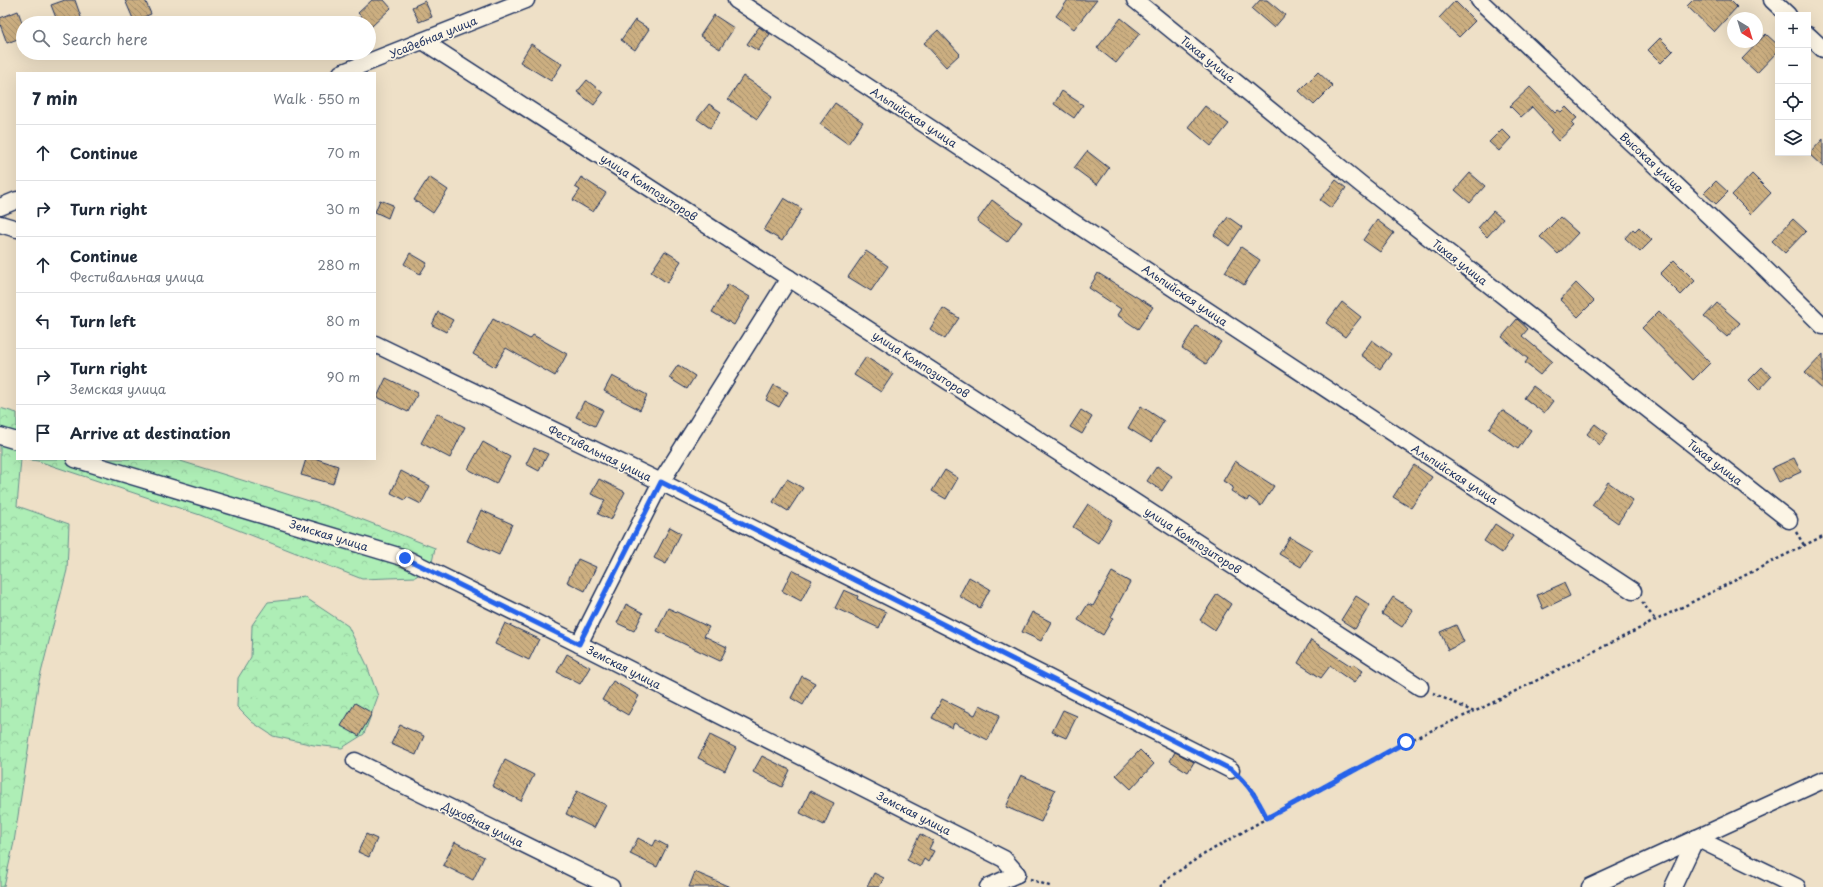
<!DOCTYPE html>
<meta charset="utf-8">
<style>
body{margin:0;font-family:"Playpen Sans",sans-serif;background:#f2f2f3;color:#1f2937}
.controls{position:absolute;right:12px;top:12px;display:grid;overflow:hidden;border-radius:0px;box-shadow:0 4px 16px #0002}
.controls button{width:36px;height:36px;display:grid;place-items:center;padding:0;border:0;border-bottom:1px solid #e0e1e3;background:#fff;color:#1f2937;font:20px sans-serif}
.compass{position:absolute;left:1727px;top:12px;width:36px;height:36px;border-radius:50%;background:#fff;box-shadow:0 4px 16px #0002;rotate:142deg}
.stop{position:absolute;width:12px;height:12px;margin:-9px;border:3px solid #2563eb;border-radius:50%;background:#fff}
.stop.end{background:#2563eb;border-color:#fff;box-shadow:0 1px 4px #0008}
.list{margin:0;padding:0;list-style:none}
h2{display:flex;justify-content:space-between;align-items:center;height:52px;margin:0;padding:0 16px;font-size:17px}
h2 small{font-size:13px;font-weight:400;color:#747a83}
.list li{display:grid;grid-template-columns:26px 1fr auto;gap:12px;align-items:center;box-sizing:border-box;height:56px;padding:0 16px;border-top:1px solid #e0e1e3}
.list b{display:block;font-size:15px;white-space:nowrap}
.list p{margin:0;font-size:13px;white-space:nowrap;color:#747a83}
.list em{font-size:13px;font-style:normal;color:#747a83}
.icon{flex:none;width:22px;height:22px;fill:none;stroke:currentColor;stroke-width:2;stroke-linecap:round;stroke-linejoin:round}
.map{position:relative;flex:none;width:1823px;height:887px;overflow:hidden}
.search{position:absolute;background:#fff;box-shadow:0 4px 16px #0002;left:16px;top:16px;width:360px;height:44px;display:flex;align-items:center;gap:10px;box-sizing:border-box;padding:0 14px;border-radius:22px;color:#747a83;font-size:15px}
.panel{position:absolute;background:#fff;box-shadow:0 4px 16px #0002;left:16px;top:72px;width:360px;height:388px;border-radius:0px}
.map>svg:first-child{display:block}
</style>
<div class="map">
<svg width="1823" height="887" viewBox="0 0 1823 887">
<defs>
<pattern id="forest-crowns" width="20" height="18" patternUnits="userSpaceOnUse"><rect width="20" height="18" fill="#aeeeb6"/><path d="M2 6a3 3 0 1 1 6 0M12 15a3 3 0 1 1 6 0" fill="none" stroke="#95cc9f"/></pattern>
<pattern id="building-back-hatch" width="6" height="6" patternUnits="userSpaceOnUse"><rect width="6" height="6" fill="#ccaf81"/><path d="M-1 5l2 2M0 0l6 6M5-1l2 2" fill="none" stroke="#a58f6d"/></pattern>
</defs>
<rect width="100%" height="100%" fill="#eee0c7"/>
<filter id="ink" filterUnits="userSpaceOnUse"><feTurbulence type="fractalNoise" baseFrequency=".025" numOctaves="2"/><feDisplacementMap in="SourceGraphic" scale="8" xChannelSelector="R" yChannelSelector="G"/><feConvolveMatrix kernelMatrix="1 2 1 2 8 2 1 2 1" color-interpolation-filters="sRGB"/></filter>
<g filter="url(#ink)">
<g fill="url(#forest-crowns)" stroke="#648e8a">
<path d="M0 408 17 413V459H21L17 506 69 524 67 570 38 685 14 842 4 887H0Z"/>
<path d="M24 459H174L335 509 435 548 431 567 415 577 362 579 200 515 38 461Z"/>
<path d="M306 598 348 626 366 663 378 696 364 734 342 748 314 745 273 736 252 722 237 707 238 678 251 657 252 625 268 602Z"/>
</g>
<g fill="url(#building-back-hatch)" stroke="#1b2f5e">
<path d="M65 0H75L83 23H58L51 5Z"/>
<path d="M125 0H145L151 14 134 21Z"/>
<path d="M372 0H384L391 8 371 27 358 13Z"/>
<path d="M1068 0H1097L1074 29 1056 16Z"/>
<path d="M1260 0H1267L1285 15 1274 28 1252 9Z"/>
<path d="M1693 0H1730L1737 7 1714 32 1687 6Z"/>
<path d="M425 1 432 17 419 22 412 7Z"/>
<path d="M1455 1 1475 21 1459 37 1439 18Z"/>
<path d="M18 11 23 25V37L7 43 0 24V18Z"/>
<path d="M714 15 734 28 720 49 700 36Z"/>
<path d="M1121 18 1140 33 1116 63 1097 48Z"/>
<path d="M635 20 649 29 635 50 621 40Z"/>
<path d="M759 27 770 34 758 51 747 44Z"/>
<path d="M938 30 960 54 946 67 924 43Z"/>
<path d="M1766 34 1778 45V51L1757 73 1742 59Z"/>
<path d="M1660 38 1673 51 1661 63 1648 50Z"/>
<path d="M531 44 562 64 551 81 520 62Z"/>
<path d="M1318 72 1333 86 1314 105 1299 91Z"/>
<path d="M743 76 773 96 757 119 728 99Z"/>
<path d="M587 80 603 93 594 105 577 92Z"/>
<path d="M1530 87 1555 113 1558 110 1561 112 1566 107 1577 118 1571 123 1574 126 1558 141 1550 132 1553 130 1532 107 1521 117 1510 106Z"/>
<path d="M1062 91 1083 105 1074 118 1054 104Z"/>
<path d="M835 103 863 122 848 144 820 124Z"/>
<path d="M709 104 721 112 710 128 697 119Z"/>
<path d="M1205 106 1229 124 1211 146 1188 127Z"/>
<path d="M1502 129 1511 138 1499 151 1489 142Z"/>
<path d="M1823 139V167L1809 154Z"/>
<path d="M1087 151 1109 168 1097 185 1074 168Z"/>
<path d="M1470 173 1485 186 1470 203 1455 190Z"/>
<path d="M1752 174 1771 193 1751 214 1732 195Z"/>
<path d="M429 177 448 190 433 213 414 200Z"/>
<path d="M581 177 606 193 593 212 573 200 580 190 575 187Z"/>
<path d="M1336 180 1346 188 1331 208 1320 200Z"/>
<path d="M1716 181 1728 192 1716 204 1704 193Z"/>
<path d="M784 198 802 209 782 241 764 230Z"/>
<path d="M380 200 393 205 388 218 375 212Z"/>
<path d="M992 200 1022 222 1007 242 977 221Z"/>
<path d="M1493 211 1503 219 1487 237 1478 228Z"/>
<path d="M1228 217 1242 227 1229 246 1214 235Z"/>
<path d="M1560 217 1578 233 1558 254 1540 237Z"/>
<path d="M1793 219 1806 231 1785 253 1772 241Z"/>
<path d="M1377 220 1394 233 1380 252 1363 240Z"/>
<path d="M1639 227 1652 240 1640 252 1625 238 1633 229 1635 231Z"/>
<path d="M1241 247 1260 260 1244 285 1225 272Z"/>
<path d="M665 251 681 261 667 283 651 272Z"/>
<path d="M866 251 888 266 871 291 848 277Z"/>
<path d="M410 253 427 263 420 274 404 264Z"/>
<path d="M1674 260 1695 281 1681 295 1660 274Z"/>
<path d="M1098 273 1153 307 1138 329 1117 315 1121 309 1089 288Z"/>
<path d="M1576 283 1594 301 1578 317 1560 300Z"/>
<path d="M728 284 750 297 734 325 712 312Z"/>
<path d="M1342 302 1361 317 1345 337 1326 323Z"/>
<path d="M1717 303 1740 323 1727 337 1704 317Z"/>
<path d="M943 308 959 318 945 339 930 329Z"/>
<path d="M1659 311 1710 363 1693 380 1642 328Z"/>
<path d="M438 312 453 320 446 332 432 325Z"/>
<path d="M493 319 530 339 533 335 567 354 555 376 506 348 495 367 473 354Z"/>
<path d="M1517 319 1528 329 1522 336 1552 361 1540 375 1525 363 1528 359 1502 337Z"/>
<path d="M1196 326 1221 342 1206 364 1182 348Z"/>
<path d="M1372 340 1391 354 1380 369 1361 355Z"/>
<path d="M1823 354V390L1805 373Z"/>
<path d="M866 357 893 374 881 392 854 375Z"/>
<path d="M678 365 695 376 687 389 669 378Z"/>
<path d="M1762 367 1771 377 1759 390 1749 380Z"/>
<path d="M612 376 647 395 640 410 604 391Z"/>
<path d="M386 378 418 393 408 412 377 397Z"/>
<path d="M774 385 788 392 779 407 766 400Z"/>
<path d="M1533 386 1553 401 1544 413 1524 398Z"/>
<path d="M584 401 603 410 595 426 576 417Z"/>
<path d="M1141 406 1164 421 1151 442 1128 428Z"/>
<path d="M1081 410 1092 417 1082 434 1070 427Z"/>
<path d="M1502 410 1531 430 1518 449 1489 429Z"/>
<path d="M437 413 465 427 450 458 421 443Z"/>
<path d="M1595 424 1608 434 1600 445 1587 434Z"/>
<path d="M483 442 510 457 496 484 468 469Z"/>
<path d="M534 448 548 454 539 471 526 464Z"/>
<path d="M1794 458 1801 472 1779 482 1772 468Z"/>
<path d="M306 459H317L338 466 333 484 301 475Z"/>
<path d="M1235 461 1274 486 1261 506 1249 497 1247 501 1231 491 1233 487 1223 481Z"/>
<path d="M1414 465 1432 477 1411 508 1393 497Z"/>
<path d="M1157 466 1172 476 1162 491 1147 481Z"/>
<path d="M945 470 958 478 946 499 932 491Z"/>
<path d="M401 471 430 486 421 504 407 497 405 500 391 493Z"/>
<path d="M599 479 625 492 611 520 598 514 605 500 591 494Z"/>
<path d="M787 479 803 488 788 511 773 502Z"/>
<path d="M1608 482 1633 500 1618 523 1592 505Z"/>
<path d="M1088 504 1112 520 1098 543 1073 527Z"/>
<path d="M481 510 512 524 499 555 467 541Z"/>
<path d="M1495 524 1513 536 1502 553 1484 541Z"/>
<path d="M670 527 681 533 666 564 654 558Z"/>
<path d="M1290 537 1312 550 1301 567 1279 554Z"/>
<path d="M578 559 596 567 585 591 567 582Z"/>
<path d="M792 570 812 580 801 601 782 591Z"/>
<path d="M1112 572 1130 582 1111 617 1113 618 1103 635 1078 620 1088 604 1093 606Z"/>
<path d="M969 577 990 589 980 608 959 596Z"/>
<path d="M1564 583 1570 596 1543 609 1537 595Z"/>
<path d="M844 590 858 596 857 599 886 612 879 628 835 608Z"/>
<path d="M1217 594 1231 604 1215 630 1200 620Z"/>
<path d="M1356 596 1370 605 1355 629 1341 620Z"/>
<path d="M1393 597 1413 610 1402 627 1382 614Z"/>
<path d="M626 604 643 613 634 631 617 623Z"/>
<path d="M668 608 709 627 704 636 727 647 720 661 657 631Z"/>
<path d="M1032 612 1051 622 1041 641 1022 632Z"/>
<path d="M505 623 539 639 529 660 495 644Z"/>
<path d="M1456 625 1464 642 1448 650 1440 632Z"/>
<path d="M1311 640 1351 666 1353 664 1363 671 1354 683 1330 666 1321 678 1298 663Z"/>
<path d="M567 654 590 667 580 684 557 672Z"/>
<path d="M802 676 815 683 803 705 791 698Z"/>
<path d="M613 681 639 696 628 715 602 700Z"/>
<path d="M942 699 975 715 980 705 1000 715 988 740 954 723 952 728 932 718Z"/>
<path d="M355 703 372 713 359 736 341 726Z"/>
<path d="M1063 710 1077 716 1066 738 1052 732Z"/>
<path d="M400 725 424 736 416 755 391 744Z"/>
<path d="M710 735 736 748 725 771 698 758Z"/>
<path d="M1140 750 1154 764 1131 789 1116 775Z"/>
<path d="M1175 752 1194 762 1188 772 1170 761Z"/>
<path d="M762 756 790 770 782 787 753 772Z"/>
<path d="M505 760 534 775 521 801 492 786Z"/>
<path d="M1021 775 1055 790 1041 822 1006 807Z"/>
<path d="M577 791 606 805 594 828 566 814Z"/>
<path d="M810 791 834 803 824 825 800 813Z"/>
<path d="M366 834 377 839 369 857 358 852Z"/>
<path d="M920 834 933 841 929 849 934 851 928 862 924 859 920 867 907 860Z"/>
<path d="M638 838 653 846 656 840 667 846 657 867 630 854Z"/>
<path d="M455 842 484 857 473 880 443 865Z"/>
<path d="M695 872 730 887H689Z"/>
<path d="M874 873 884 878 879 887H867Z"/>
</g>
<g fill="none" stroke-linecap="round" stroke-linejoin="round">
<g stroke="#1b2f5e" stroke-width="19">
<g id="minor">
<path d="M736 0 1633 591"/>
<path d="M1135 0 1362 185 1789 520"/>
<path d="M1479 0 1759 263 1823 326"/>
<path d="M1772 0 1788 15"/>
<path d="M1808 35 1823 49"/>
<path d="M423 41 1420 687"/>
<path d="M341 73 526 0"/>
<path d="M0 207 17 200"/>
<path d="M0 224 17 229"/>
<path d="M375 344 661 482 1231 770"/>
<path d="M0 436 17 441"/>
<path d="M75 459 405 558 579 644 1004 859 1017 874"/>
<path d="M579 644 661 482 789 278"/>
<path d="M355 761 611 887"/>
<path d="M988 887 1017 874"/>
<path d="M1590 887 1823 780"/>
<path d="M1673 887 1696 838 1797 887"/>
</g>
</g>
<g stroke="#1b2f5e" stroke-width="2.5" stroke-dasharray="3 3" stroke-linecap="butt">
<path d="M1796 532 1804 545"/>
<path d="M1642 602 1656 621"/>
<path d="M1433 693 1474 712 1823 536"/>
<path d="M1241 779 1253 792 1267 818"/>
<path d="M1030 879 1052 887"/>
<path d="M1160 887 1170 877 1201 856 1267 818 1406 742 1473 712"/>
</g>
<use href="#minor" stroke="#fcf5e5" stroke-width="16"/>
</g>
</g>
<g fill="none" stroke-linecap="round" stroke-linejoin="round" filter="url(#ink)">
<path stroke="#2563eb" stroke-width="5" d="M405 558 579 644 661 482 1232 770C1249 785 1257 798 1267 818L1406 742"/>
</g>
<g text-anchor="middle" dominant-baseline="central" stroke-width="3.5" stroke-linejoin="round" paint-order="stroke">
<g font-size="11" fill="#1b2f5e" stroke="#fcf5e5">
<text transform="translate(433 37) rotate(-22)">Усадебная улица</text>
<text transform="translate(1208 59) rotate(39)">Тихая улица</text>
<text transform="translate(914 117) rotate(33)">Альпийская улица</text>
<text transform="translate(1652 162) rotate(43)">Высокая улица</text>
<text transform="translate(649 187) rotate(33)">улица Композиторов</text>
<text transform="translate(1460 262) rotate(38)">Тихая улица</text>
<text transform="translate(1185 295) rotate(34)">Альпийская улица</text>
<text transform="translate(921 364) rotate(33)">улица Композиторов</text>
<text transform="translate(600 453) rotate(26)">Фестивальная улица</text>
<text transform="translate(1715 462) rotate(38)">Тихая улица</text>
<text transform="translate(1455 474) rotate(33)">Альпийская улица</text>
<text transform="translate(329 535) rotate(17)">Земская улица</text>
<text transform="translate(1193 540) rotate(33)">улица Композиторов</text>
<text transform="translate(624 667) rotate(27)">Земская улица</text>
<text transform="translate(914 813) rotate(27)">Земская улица</text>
<text transform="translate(483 824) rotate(26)">Духовная улица</text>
</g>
</g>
</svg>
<div class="controls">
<button>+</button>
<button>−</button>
<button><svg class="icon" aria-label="locate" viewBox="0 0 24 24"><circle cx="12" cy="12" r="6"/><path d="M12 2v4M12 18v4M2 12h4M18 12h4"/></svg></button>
<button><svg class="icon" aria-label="layers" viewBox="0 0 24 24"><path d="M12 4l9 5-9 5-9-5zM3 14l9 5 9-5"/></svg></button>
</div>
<svg class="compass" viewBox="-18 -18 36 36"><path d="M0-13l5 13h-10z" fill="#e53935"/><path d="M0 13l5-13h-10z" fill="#747a83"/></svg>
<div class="stop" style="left:1406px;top:742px"></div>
<div class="stop end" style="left:405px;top:558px"></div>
<div class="search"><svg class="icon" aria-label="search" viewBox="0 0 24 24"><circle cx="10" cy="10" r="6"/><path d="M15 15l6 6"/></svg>Search here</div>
<section class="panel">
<h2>7 min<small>Walk · 550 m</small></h2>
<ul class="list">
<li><svg class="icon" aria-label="ahead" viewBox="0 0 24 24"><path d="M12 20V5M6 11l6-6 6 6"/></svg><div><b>Continue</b></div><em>70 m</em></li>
<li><svg class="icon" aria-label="right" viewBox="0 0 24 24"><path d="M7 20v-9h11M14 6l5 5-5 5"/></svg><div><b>Turn right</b></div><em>30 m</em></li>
<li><svg class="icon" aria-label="ahead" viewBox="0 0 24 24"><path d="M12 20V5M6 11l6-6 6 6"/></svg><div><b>Continue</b><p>Фестивальная улица</p></div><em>280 m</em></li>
<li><svg class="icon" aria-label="left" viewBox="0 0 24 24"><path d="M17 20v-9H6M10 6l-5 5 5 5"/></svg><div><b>Turn left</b></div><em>80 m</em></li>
<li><svg class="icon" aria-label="right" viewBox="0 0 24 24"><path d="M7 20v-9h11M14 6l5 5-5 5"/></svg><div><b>Turn right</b><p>Земская улица</p></div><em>90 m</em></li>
<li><svg class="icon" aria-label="arrive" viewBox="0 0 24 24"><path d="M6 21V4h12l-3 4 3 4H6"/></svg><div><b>Arrive at destination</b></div></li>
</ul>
</section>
</div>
